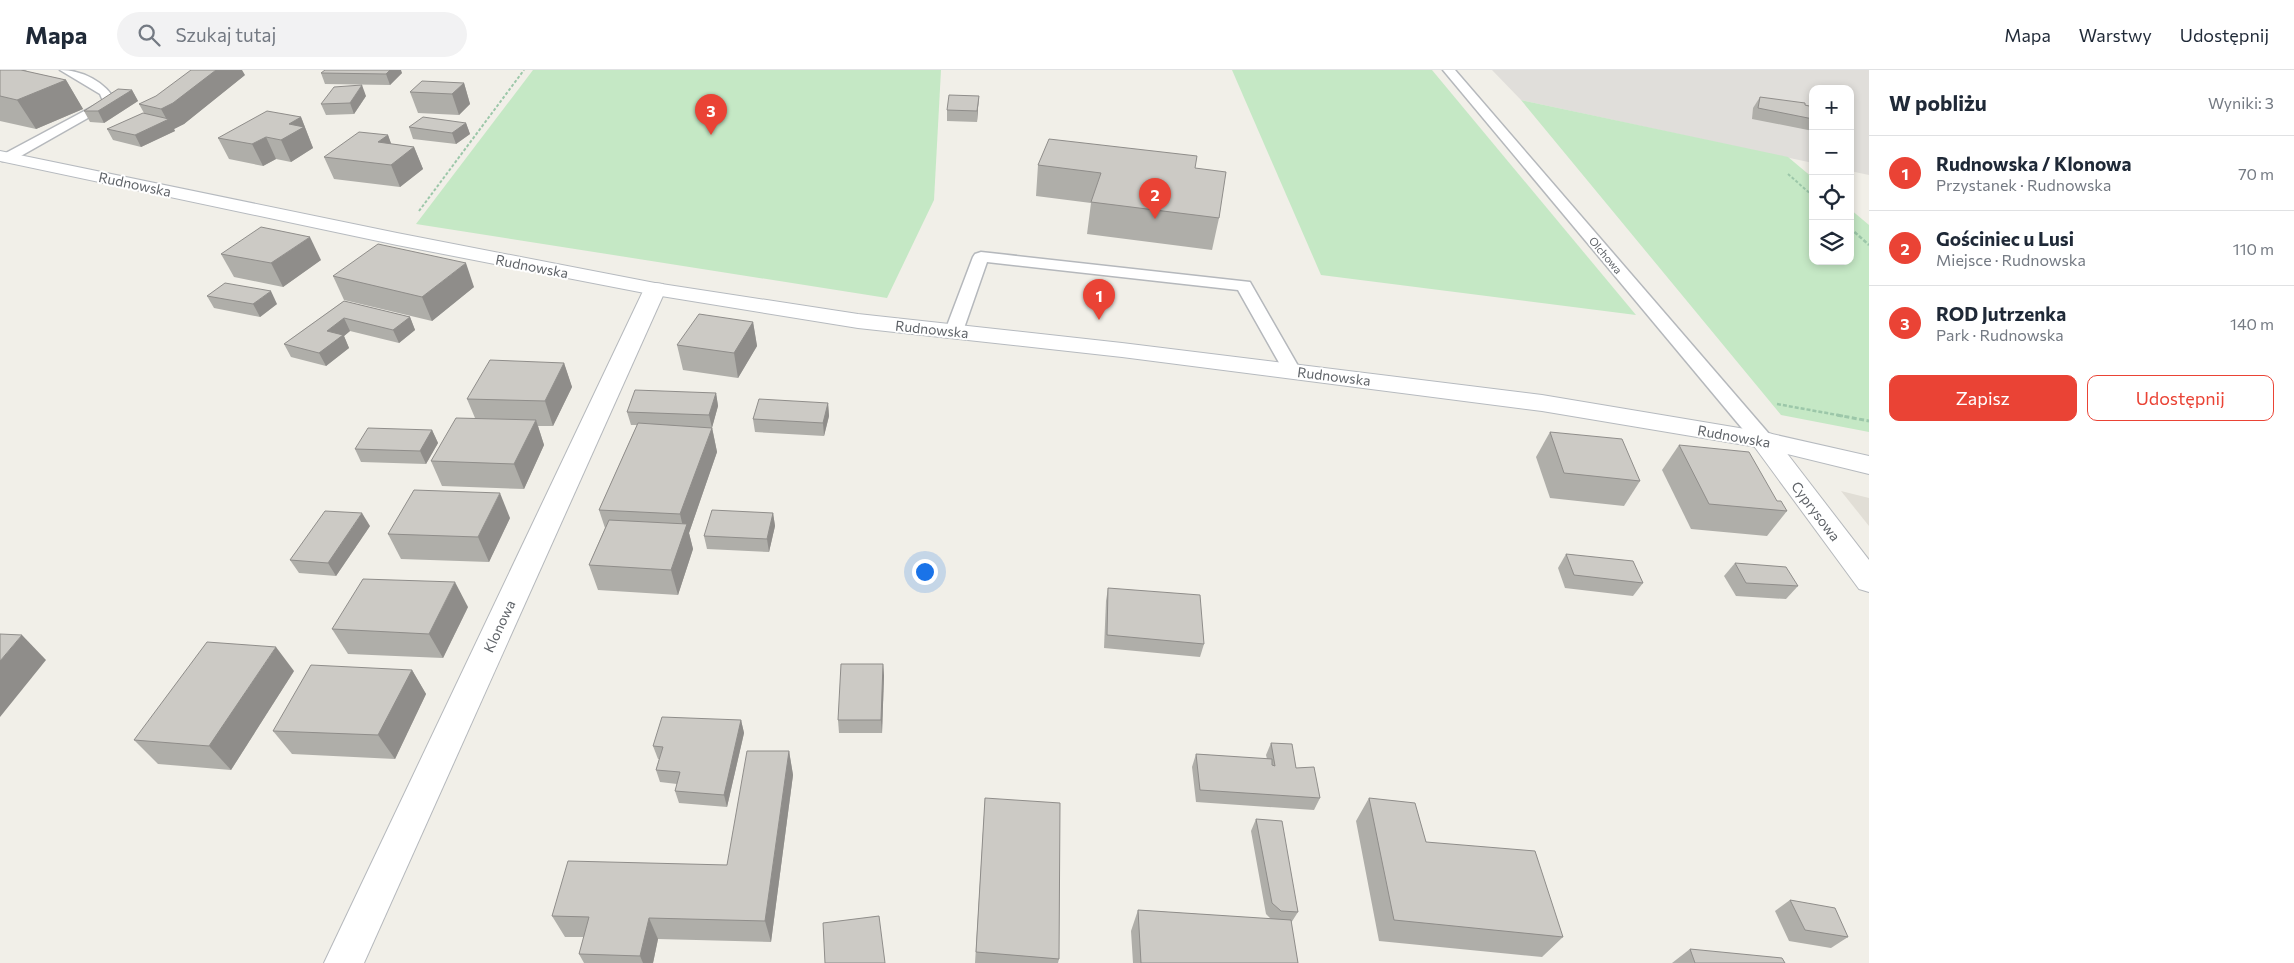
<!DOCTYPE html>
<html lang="pl">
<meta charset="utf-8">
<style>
body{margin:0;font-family:Commissioner,sans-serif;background:#f2f2f3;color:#1f2937}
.controls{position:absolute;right:15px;top:15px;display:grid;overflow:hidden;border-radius:10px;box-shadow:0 2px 8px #0003}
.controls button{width:45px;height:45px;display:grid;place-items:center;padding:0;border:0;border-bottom:1px solid #e0e1e3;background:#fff;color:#1f2937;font:25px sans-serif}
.you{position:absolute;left:924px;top:501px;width:18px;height:18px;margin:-12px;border:4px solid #fff;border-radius:50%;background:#1a73e8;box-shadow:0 0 0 8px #1a73e833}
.badge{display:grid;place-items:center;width:32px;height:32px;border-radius:50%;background:#ea4335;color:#fff;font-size:16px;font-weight:700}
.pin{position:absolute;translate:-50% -41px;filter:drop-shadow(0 1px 2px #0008)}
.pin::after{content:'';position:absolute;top:26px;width:18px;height:15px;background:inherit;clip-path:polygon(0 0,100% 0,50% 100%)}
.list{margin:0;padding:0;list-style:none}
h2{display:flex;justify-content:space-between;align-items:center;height:65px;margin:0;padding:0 20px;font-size:21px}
h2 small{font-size:16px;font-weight:400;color:#747a83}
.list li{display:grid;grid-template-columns:32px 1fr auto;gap:15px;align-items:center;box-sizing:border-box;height:75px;padding:0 20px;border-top:1px solid #e0e1e3}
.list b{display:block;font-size:19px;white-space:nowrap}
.list p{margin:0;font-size:16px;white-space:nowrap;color:#747a83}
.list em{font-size:16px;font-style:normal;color:#747a83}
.actions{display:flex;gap:10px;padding:15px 20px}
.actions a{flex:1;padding:11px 0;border:1px solid #ea4335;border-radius:10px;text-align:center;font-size:18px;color:#ea4335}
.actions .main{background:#ea4335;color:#fff}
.icon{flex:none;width:28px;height:28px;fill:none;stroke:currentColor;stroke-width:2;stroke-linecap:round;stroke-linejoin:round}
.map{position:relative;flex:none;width:1869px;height:893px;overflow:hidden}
header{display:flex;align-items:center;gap:30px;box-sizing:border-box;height:70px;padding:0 25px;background:#fff;border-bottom:1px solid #e0e1e3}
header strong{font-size:24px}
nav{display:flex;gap:28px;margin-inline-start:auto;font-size:18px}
.search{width:350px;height:45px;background:#f2f2f3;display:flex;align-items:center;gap:12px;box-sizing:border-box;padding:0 18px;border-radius:28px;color:#747a83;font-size:19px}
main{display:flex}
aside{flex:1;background:#fff}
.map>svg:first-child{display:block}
</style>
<header>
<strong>Mapa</strong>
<div class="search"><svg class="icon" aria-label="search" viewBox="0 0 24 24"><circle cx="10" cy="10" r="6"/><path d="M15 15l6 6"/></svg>Szukaj tutaj</div>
<nav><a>Mapa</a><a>Warstwy</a><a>Udostępnij</a></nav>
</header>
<main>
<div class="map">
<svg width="1869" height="893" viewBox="0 0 1869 893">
<rect width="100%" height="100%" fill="#f1efe8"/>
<path fill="#e0deda" d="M1492 0H1869V105L1850 101V19H1813V93L1521 30Z"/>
<path fill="#e1ded6" d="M1841 421 1869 428V456Z"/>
<g fill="#c5e8c5">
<path d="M533 0H941L934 130 887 228 416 154Z"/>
<path d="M1232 0H1432L1636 245 1321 205Z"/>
<path d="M1521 30 1788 87 1813 108V191H1850V139L1869 155V362L1781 345Z"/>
</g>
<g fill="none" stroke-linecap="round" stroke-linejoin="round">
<g stroke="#b5b8bc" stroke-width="3">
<g id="service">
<path d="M60 0C82 0 106 12 116 32L12 91H2L0 88 2 85 103 31 100 24Z"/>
<path d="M1443 0H1455L1770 365 1773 370 1770 375 1763 376 1756 375Z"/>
<path d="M981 182 1250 212 1301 301 1298 305 1292 307 1286 305 1238 220 987 192 963 261 960 265H948L945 261 973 187 975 184Z"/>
</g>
</g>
<g stroke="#b5b8bc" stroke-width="2">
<g id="minor">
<path d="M655 213 663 214 666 219 364 893H324L644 219 647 214Z"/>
<path d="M1763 362 1772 364 1869 490V522L1859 519 1754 376 1750 370 1754 364Z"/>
</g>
</g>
<g stroke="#b6babf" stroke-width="2">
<path id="secondary" d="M0 81 397 163 655 213 858 244 1122 273 1542 325 1763 362 1869 386V404L1763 378 1542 341 1122 287 858 258 655 225 397 175 0 91Z"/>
</g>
<g stroke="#9cc7a9" stroke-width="2" stroke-dasharray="3 2" stroke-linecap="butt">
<path d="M1788 104 1813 126"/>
<path d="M419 141 524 0"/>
</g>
<g stroke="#9cc7a9" stroke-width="2.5" stroke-dasharray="4 2" stroke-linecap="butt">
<path d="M1850 158 1869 175"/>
<path d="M1777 334 1843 346"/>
</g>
<path stroke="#9cc7a9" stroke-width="3" stroke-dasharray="5 2.5" stroke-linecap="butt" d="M1837 345 1869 351"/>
<use href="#service" fill="#fff" fill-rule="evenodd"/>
<use href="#minor" fill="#fff" fill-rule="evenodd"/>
<use href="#secondary" fill="#fff" fill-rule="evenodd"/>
</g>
<g fill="#afaea9">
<path d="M0 0H27L25 1 66 10 83 39 36 59 0 51Z"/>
<path d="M321 3H402L390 15 325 14Z"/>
<path d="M245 5 184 54 174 59 175 61 141 77 113 70 107 59 144 43 139 34Z"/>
<path d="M464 13 470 34 459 45 418 43 410 22Z"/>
<path d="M132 20 138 31 104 53 90 52 84 41Z"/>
<path d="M366 26 354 44 326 45 321 34Z"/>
<path d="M979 26 977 52 947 51V40Z"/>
<path d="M1760 27 1813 37V61L1752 49 1753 38Z"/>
<path d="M301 47 313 78 291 92 276 89 263 96 229 89 218 68Z"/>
<path d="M466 53 470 64 456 74 413 69 409 57Z"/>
<path d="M388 65 391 74 414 77 423 99 400 117 334 109 324 87Z"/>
<path d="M1038 95 1195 98 1219 148 1212 180 1087 164 1091 133 1036 126Z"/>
<path d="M221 184 321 190 283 217 234 207Z"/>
<path d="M333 206 474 217 432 251 344 230Z"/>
<path d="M207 226 277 234 260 247 214 238Z"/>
<path d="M344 231 410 247 415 260 399 273 350 261 344 266 349 278 326 296 291 287 284 274Z"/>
<path d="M753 252 757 276 738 308 683 300 677 275Z"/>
<path d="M564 293 572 317 553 356H538L544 375 524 419 442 416 431 391 475 348 467 329Z"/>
<path d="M716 323 718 336 712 357 717 382 689 463 693 479 678 525 598 520 589 495 605 458 599 440 637 355H631L627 342Z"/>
<path d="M828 333 829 346 824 366 755 362 753 349Z"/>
<path d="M432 360 438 373 426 394 361 392 355 379Z"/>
<path d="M1550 362 1640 411 1624 436 1550 428 1536 387Z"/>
<path d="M1679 375 1777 431 1787 441 1767 466 1691 459 1662 400Z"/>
<path d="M773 443 775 456 769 482 707 479 704 466Z"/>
<path d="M510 448 489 492 401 489 388 464Z"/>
<path d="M370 456 336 506 299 503 290 490Z"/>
<path d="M1566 484 1643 513 1633 526 1565 518 1558 498Z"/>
<path d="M1735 493 1798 516 1786 529 1736 526 1724 506Z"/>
<path d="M1108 518 1204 574 1200 587 1104 578 1106 531Z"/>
<path d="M468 537 443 588 348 584 332 559Z"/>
<path d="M883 594 884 606 882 663H839L838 650Z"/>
<path d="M412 600 426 624 395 689 292 684 273 661Z"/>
<path d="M294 601 231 700 158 694 134 670Z"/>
<path d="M741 650 744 663 727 737 679 733 675 721 677 714 660 712 656 700 659 689H658L653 676Z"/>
<path d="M1271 673 1296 698 1320 728 1314 740 1196 732 1192 697 1196 684 1267 689 1266 685Z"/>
<path d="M789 681 793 705 771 872 658 869 653 893H584L579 884 584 867H565L552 846 727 795Z"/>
<path d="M985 728 1059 889 1058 893H975Z"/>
<path d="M1369 728 1426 772 1563 867 1542 887 1379 871 1356 751Z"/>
<path d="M1256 749 1298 842 1291 853 1298 893H1133L1131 861 1138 840 1271 849 1266 844 1251 761Z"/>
<path d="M1790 830 1848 867 1831 878 1789 871 1775 841Z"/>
<path d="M1690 879 1785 893H1672Z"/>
</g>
<g fill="#8f8d8a">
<path d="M216 0H242L245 5 184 54 174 59 175 61 141 77 135 65 167 50 161 39Z"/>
<path d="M390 0H401L402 3 390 15 386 4Z"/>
<path d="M66 10 83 39 36 59 17 30Z"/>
<path d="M464 13 470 34 459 45 452 24Z"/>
<path d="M362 15 366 26 354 44 350 33Z"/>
<path d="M132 20 138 31 104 53 98 41Z"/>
<path d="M979 26 978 37 977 52V41Z"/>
<path d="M301 47 313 78 291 92 281 70 289 54Z"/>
<path d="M466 53 470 64 456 74 452 63Z"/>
<path d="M388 65 396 87 387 94 378 72Z"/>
<path d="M266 67 276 89 263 96 252 74Z"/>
<path d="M414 77 423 99 400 117 391 95Z"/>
<path d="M310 167 321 190 283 217 271 193Z"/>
<path d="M466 193 474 217 432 251 422 227Z"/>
<path d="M271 221 277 234 260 247 253 234Z"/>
<path d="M410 247 415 260 399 273 393 260Z"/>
<path d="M344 248 350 261 344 266 349 278 326 296 319 283 327 261Z"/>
<path d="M753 252 757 276 738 308 734 283Z"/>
<path d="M564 293 572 317 553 356 545 331Z"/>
<path d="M716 323 718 336 712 358 709 345Z"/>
<path d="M828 333 829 346 824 366 823 353Z"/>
<path d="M536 350 544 375 524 419 514 394Z"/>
<path d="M712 358 717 382 689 463 693 479 678 525 671 500 684 461 680 444Z"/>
<path d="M432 360 438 373 426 394 420 381Z"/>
<path d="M500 423 510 448 489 492 478 467Z"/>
<path d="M362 443 370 456 336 506 328 493Z"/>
<path d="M773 443 775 456 769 482 767 469Z"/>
<path d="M455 512 468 537 443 588 429 564Z"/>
<path d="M22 565 46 590 0 647V591Z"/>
<path d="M276 577 294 601 231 700 209 676Z"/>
<path d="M883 594 884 606 882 663 881 650Z"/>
<path d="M412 600 426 624 395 689 378 665Z"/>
<path d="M741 650 744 663 727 737 724 725Z"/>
<path d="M789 681 793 705 771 872 765 851Z"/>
<path d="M649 848 658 869 653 893H643L640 886Z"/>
</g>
<g fill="#cccac5" stroke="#8f8d8a">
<path d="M0 0H21L66 10 17 30 0 26Z"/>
<path d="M191 0H216L173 33 161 39 139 34 156 26Z"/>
<path d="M325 0H390L386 4 321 3Z"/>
<path d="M422 11 464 13 452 24 410 22Z"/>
<path d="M362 15 350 33 321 34 334 17Z"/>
<path d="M118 19 132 20 98 41H84Z"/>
<path d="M949 25 979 26 977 41 947 40Z"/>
<path d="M1760 27 1805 33V35L1813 37V49L1758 38Z"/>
<path d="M267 41 301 47 289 54 304 57 281 70 266 67 252 74 218 68Z"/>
<path d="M143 43 169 49 135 65 107 59Z"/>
<path d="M423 47 466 53 452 63 409 57Z"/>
<path d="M359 62 388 65 378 72 414 77 391 95 324 87Z"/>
<path d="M1049 69 1197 86 1195 98 1226 102 1219 148 1091 132 1101 103 1038 95Z"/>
<path d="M261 157 310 167 271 193 221 184Z"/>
<path d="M378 174 466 193 422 227 333 206Z"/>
<path d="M225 213 271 221 253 234 207 226Z"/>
<path d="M344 231 410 247 393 260 344 248 327 261 343 265 319 283 284 274Z"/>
<path d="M699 244 753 252 734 283 677 275Z"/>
<path d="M490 290 564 293 545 331 467 329Z"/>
<path d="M635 320 716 323 709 345 627 342Z"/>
<path d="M759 329 828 333 823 353 753 349Z"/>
<path d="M456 348 536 350 514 394 431 391Z"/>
<path d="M638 353 712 358 680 444 599 440Z"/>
<path d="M368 358 432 360 420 381 355 379Z"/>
<path d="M1550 362 1622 369 1640 411 1564 403Z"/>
<path d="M1679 375 1749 382 1777 431H1781L1787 441 1709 434Z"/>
<path d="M414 420 500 423 478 467 388 464Z"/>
<path d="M712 440 773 443 767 469 704 466Z"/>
<path d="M325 441 362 443 328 493 290 490Z"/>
<path d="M609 450 687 454 671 500 589 495Z"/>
<path d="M1566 484 1633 491 1643 513 1574 505Z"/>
<path d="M1735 493 1786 497 1798 516 1746 513Z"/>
<path d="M363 509 455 512 429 564 332 559Z"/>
<path d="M1108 518 1200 525 1204 574 1107 565Z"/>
<path d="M0 564 22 565 0 591Z"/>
<path d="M207 572 276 577 209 676 134 670Z"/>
<path d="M841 594H883L881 650H838Z"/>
<path d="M311 595 412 600 378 665 273 661Z"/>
<path d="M662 647 741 650 724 725 675 721 680 702 656 700 663 677 653 676Z"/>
<path d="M1271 673 1292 674 1296 698 1314 697 1320 728 1200 720 1196 684 1272 689V695L1275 696Z"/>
<path d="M747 681H789L765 851 649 848 640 886 579 884 589 847 552 846 568 791 727 795Z"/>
<path d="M985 728 1060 733 1059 889 976 882Z"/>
<path d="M1369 728 1415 733 1426 772 1535 781 1563 867 1394 850Z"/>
<path d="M1256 749 1282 751 1298 842 1281 841 1272 833Z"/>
<path d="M1790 830 1835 838 1848 867 1805 860Z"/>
<path d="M1138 840 1291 850 1298 893H1141Z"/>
<path d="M879 846 885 893H825L823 853Z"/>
<path d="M1690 879 1782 888 1785 893H1695Z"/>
</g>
<g text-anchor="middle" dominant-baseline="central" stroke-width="4" stroke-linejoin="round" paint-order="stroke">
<g font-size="11" fill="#5f6368" stroke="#fff">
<text transform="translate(1606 185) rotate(50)">Olchowa</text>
</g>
<g font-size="14" fill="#5f6368" stroke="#fff">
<text transform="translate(135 114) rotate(12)">Rudnowska</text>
<text transform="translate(532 196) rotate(11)">Rudnowska</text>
<text transform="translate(932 259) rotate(6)">Rudnowska</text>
<text transform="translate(1334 306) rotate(7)">Rudnowska</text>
<text transform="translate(1734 366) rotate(10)">Rudnowska</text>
<text transform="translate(1816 441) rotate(53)">Cyprysowa</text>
<text transform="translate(499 556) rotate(-65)">Klonowa</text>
</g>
</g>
</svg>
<div class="controls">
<button>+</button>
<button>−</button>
<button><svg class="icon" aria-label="locate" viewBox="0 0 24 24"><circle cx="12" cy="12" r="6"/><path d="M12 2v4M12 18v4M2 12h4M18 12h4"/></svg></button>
<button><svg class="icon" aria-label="layers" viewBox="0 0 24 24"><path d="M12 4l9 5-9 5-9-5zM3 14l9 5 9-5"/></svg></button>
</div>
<div class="you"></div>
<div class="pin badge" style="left:1099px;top:250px">1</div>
<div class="pin badge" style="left:1155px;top:149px">2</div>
<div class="pin badge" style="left:711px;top:65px">3</div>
</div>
<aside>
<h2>W pobliżu<small>Wyniki: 3</small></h2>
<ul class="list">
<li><span class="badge">1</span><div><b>Rudnowska / Klonowa</b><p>Przystanek · Rudnowska</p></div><em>70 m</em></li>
<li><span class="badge">2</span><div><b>Gościniec u Lusi</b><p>Miejsce · Rudnowska</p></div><em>110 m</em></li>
<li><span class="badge">3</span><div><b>ROD Jutrzenka</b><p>Park · Rudnowska</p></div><em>140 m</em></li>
</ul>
<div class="actions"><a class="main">Zapisz</a><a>Udostępnij</a></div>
</aside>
</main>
